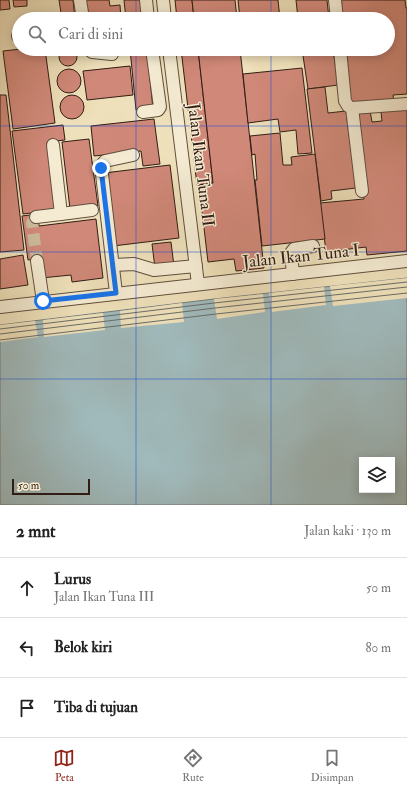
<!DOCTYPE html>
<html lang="id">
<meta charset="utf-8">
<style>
body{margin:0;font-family:"IM FELL Double Pica",serif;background:#f6f6f6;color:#222}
.controls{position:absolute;right:12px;bottom:12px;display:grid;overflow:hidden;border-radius:0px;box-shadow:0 2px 10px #0003}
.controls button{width:36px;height:36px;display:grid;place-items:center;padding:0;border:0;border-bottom:1px solid #e0e0e0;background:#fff;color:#222;font:20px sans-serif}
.scale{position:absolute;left:12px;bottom:10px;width:78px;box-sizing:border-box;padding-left:4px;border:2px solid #311d14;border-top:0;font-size:11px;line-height:14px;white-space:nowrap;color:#311d14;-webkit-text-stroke:3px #f4ebd2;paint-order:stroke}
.stop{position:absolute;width:12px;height:12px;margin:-9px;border:3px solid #1a73e8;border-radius:50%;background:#fff}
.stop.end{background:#1a73e8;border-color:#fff;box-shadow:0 1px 4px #0008}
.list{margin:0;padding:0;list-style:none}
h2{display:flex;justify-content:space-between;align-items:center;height:52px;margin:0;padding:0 16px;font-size:17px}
h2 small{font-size:13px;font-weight:400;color:#767676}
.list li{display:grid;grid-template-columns:26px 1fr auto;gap:12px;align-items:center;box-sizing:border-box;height:60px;padding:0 16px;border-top:1px solid #e0e0e0}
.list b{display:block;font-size:15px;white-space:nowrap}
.list p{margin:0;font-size:13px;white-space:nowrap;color:#767676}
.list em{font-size:13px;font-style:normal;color:#767676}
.icon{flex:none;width:22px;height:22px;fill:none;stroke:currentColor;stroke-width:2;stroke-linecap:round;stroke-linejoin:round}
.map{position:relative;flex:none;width:407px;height:505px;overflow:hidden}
.search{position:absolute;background:#fff;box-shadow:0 2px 10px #0003;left:12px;right:12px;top:12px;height:44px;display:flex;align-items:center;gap:10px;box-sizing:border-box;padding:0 14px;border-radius:22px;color:#767676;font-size:15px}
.sheet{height:232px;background:#fff}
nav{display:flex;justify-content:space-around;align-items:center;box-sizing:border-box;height:56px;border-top:1px solid #e0e0e0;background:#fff;font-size:11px;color:#767676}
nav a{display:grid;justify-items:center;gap:2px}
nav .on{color:#8f2418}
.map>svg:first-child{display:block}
</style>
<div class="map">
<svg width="407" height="505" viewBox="0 0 407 505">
<rect width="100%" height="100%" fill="#eee0ba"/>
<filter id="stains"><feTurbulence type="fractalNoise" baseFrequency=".005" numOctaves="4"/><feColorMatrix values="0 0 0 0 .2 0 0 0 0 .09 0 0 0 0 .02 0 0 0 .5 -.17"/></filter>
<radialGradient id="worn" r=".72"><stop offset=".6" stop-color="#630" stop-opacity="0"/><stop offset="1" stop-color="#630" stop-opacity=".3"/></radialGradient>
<path fill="#a0babc" stroke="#747b79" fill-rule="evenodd" d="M407 278V505H0V325L214 299ZM362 460H392V490H362Z"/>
<g fill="#eee0ba">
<path d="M407 278V298L333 306 330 286Z"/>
<path d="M324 287 326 305 272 312 269 293Z"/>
<path d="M263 294 265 312 217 319 214 299Z"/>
<path d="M182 303 184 322 121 328 120 311Z"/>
<path d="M103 313 105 330 44 337 43 320Z"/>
<path d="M35 321 38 337 0 342V325Z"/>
</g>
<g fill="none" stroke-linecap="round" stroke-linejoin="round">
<g stroke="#686c68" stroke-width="1">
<path d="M0 329 214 303 407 282"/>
<path d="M0 334 215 308 407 287"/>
<path d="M0 340 216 314 407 293"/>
</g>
</g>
<g fill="#d08878" stroke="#311d14">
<path d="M0 0H9L10 9 0 10Z"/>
<path d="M13 0H27V6L14 7Z"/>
<path d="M59 0H73L75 19H62Z"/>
<path d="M82 0H109L110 6 120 5 121 19H84Z"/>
<path d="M124 0H142L144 19H126Z"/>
<path d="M175 0H192L194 19H177Z"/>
<path d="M192 0H235L237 19H194Z"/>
<path d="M238 0H278L280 19H240Z"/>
<path d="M296 0H327L329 19H298Z"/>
<path d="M341 0H405L406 8H407V94L393 95 394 103H347L342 49H388V19H339L338 5 342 4Z"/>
<circle cx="68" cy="57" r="9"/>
<path d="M21 49H45L55 123 13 129 3 51Z"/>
<path d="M130 49H147L153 109 136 110Z"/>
<path d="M181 49H198L213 183 197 185Z"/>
<path d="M198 49H240L264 268 236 271 234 259 208 262 199 185 213 183Z"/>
<path d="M302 49H333L338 85 308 89Z"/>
<path d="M130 66 133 95 87 100 83 71Z"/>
<path d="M302 68 312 153 298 154 296 130 280 132 278 119 248 123 243 74Z"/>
<circle cx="69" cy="81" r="12"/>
<path d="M325 87 328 113 346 111 356 188 331 191 332 199 321 201 307 89Z"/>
<path d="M0 95H6L24 250 0 252Z"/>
<circle cx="72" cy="107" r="12"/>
<path d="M407 109V251L367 255 366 247 326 252 320 203 364 199 354 112 370 110 372 122 382 121 381 112Z"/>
<path d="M154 119 160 164 143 166 141 151 94 156 91 126Z"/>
<path d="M63 125 65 140 47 142 56 210 23 214 12 131Z"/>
<path d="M280 133 283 165H292L291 157 315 154 325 239 262 246 255 180H257L255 154 252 155 250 136Z"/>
<path d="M89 139 98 206 70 209 62 142Z"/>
<path d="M170 165 179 238 113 246 104 173Z"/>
<path d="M38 214 39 226 96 219 103 278 72 282 71 275 41 278 39 259 28 260 22 216Z"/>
<path d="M171 242 174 266 155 268 152 244Z"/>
<path d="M23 255 28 285 0 289V259Z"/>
</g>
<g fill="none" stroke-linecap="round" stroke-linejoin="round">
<path stroke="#c8b999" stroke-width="12" stroke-dasharray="12 6" stroke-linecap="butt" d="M36 217 32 223 37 261"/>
<g stroke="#604e3e" stroke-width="14">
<g id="minor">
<path d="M80 0 83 19"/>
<path d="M146 0 148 19"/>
<path d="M163 0 165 19"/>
<path d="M335 0 337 19"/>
<path d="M18 36H19"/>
<path d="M88 49 92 52 112 54"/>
<path d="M169 49 198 284"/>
<path d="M340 49 345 101 348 106 352 108 362 191"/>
<path d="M352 108 407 104"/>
<path d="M143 112 158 110 160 107 152 49"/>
<path d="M61 214 92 210"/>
<path d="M36 217 61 214 53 145"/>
<path d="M37 261 43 301"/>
<path d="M114 265 134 264 154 270 196 266"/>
<path d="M293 274 291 253 294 249 313 246"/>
<path d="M116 293 101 166 105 161 133 155"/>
<path d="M0 307 407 261"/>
</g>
</g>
<use href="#minor" stroke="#f4ebd2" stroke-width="12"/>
</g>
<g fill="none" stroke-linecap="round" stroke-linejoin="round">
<path stroke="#1a73e8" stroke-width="5" d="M43 301 116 293 101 168"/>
</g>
<path fill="none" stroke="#1d4ed8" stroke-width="1" stroke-opacity="0.55" d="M136 0V19M271 0V19M136 49V505M271 49V505M0 126H407M0 252H407M0 379H407"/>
<g text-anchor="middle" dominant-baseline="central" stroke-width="3" stroke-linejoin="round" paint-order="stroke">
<g font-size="17" fill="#311d14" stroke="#f4ebd2">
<text transform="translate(201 165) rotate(83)">Jalan Ikan Tuna II</text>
<text transform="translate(301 256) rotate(-6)">Jalan Ikan Tuna I</text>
</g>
</g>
<rect width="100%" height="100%" filter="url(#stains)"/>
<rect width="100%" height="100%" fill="url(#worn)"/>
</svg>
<div class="controls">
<button><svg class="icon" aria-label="layers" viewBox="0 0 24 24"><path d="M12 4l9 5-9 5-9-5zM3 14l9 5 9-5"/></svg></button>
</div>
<div class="scale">50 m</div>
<div class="stop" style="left:43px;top:301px"></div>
<div class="stop end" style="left:101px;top:168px"></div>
<div class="search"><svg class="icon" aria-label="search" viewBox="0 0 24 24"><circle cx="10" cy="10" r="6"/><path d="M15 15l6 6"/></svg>Cari di sini</div>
</div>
<section class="sheet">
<h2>2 mnt<small>Jalan kaki · 130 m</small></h2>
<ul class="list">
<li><svg class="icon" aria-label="ahead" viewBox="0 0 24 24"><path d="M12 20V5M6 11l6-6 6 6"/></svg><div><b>Lurus</b><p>Jalan Ikan Tuna III</p></div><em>50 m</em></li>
<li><svg class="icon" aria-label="left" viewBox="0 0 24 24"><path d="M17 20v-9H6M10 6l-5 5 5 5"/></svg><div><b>Belok kiri</b></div><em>80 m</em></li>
<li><svg class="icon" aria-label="arrive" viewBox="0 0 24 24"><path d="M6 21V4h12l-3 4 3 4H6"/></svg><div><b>Tiba di tujuan</b></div></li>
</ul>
</section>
<nav>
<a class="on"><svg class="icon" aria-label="map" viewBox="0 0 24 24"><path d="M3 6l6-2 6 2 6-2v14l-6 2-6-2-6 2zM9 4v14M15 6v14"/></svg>Peta</a>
<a><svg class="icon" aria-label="directions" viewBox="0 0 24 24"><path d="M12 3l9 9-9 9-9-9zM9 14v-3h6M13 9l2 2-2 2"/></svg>Rute</a>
<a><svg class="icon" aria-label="saved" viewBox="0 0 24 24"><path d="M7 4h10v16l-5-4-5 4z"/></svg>Disimpan</a>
</nav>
